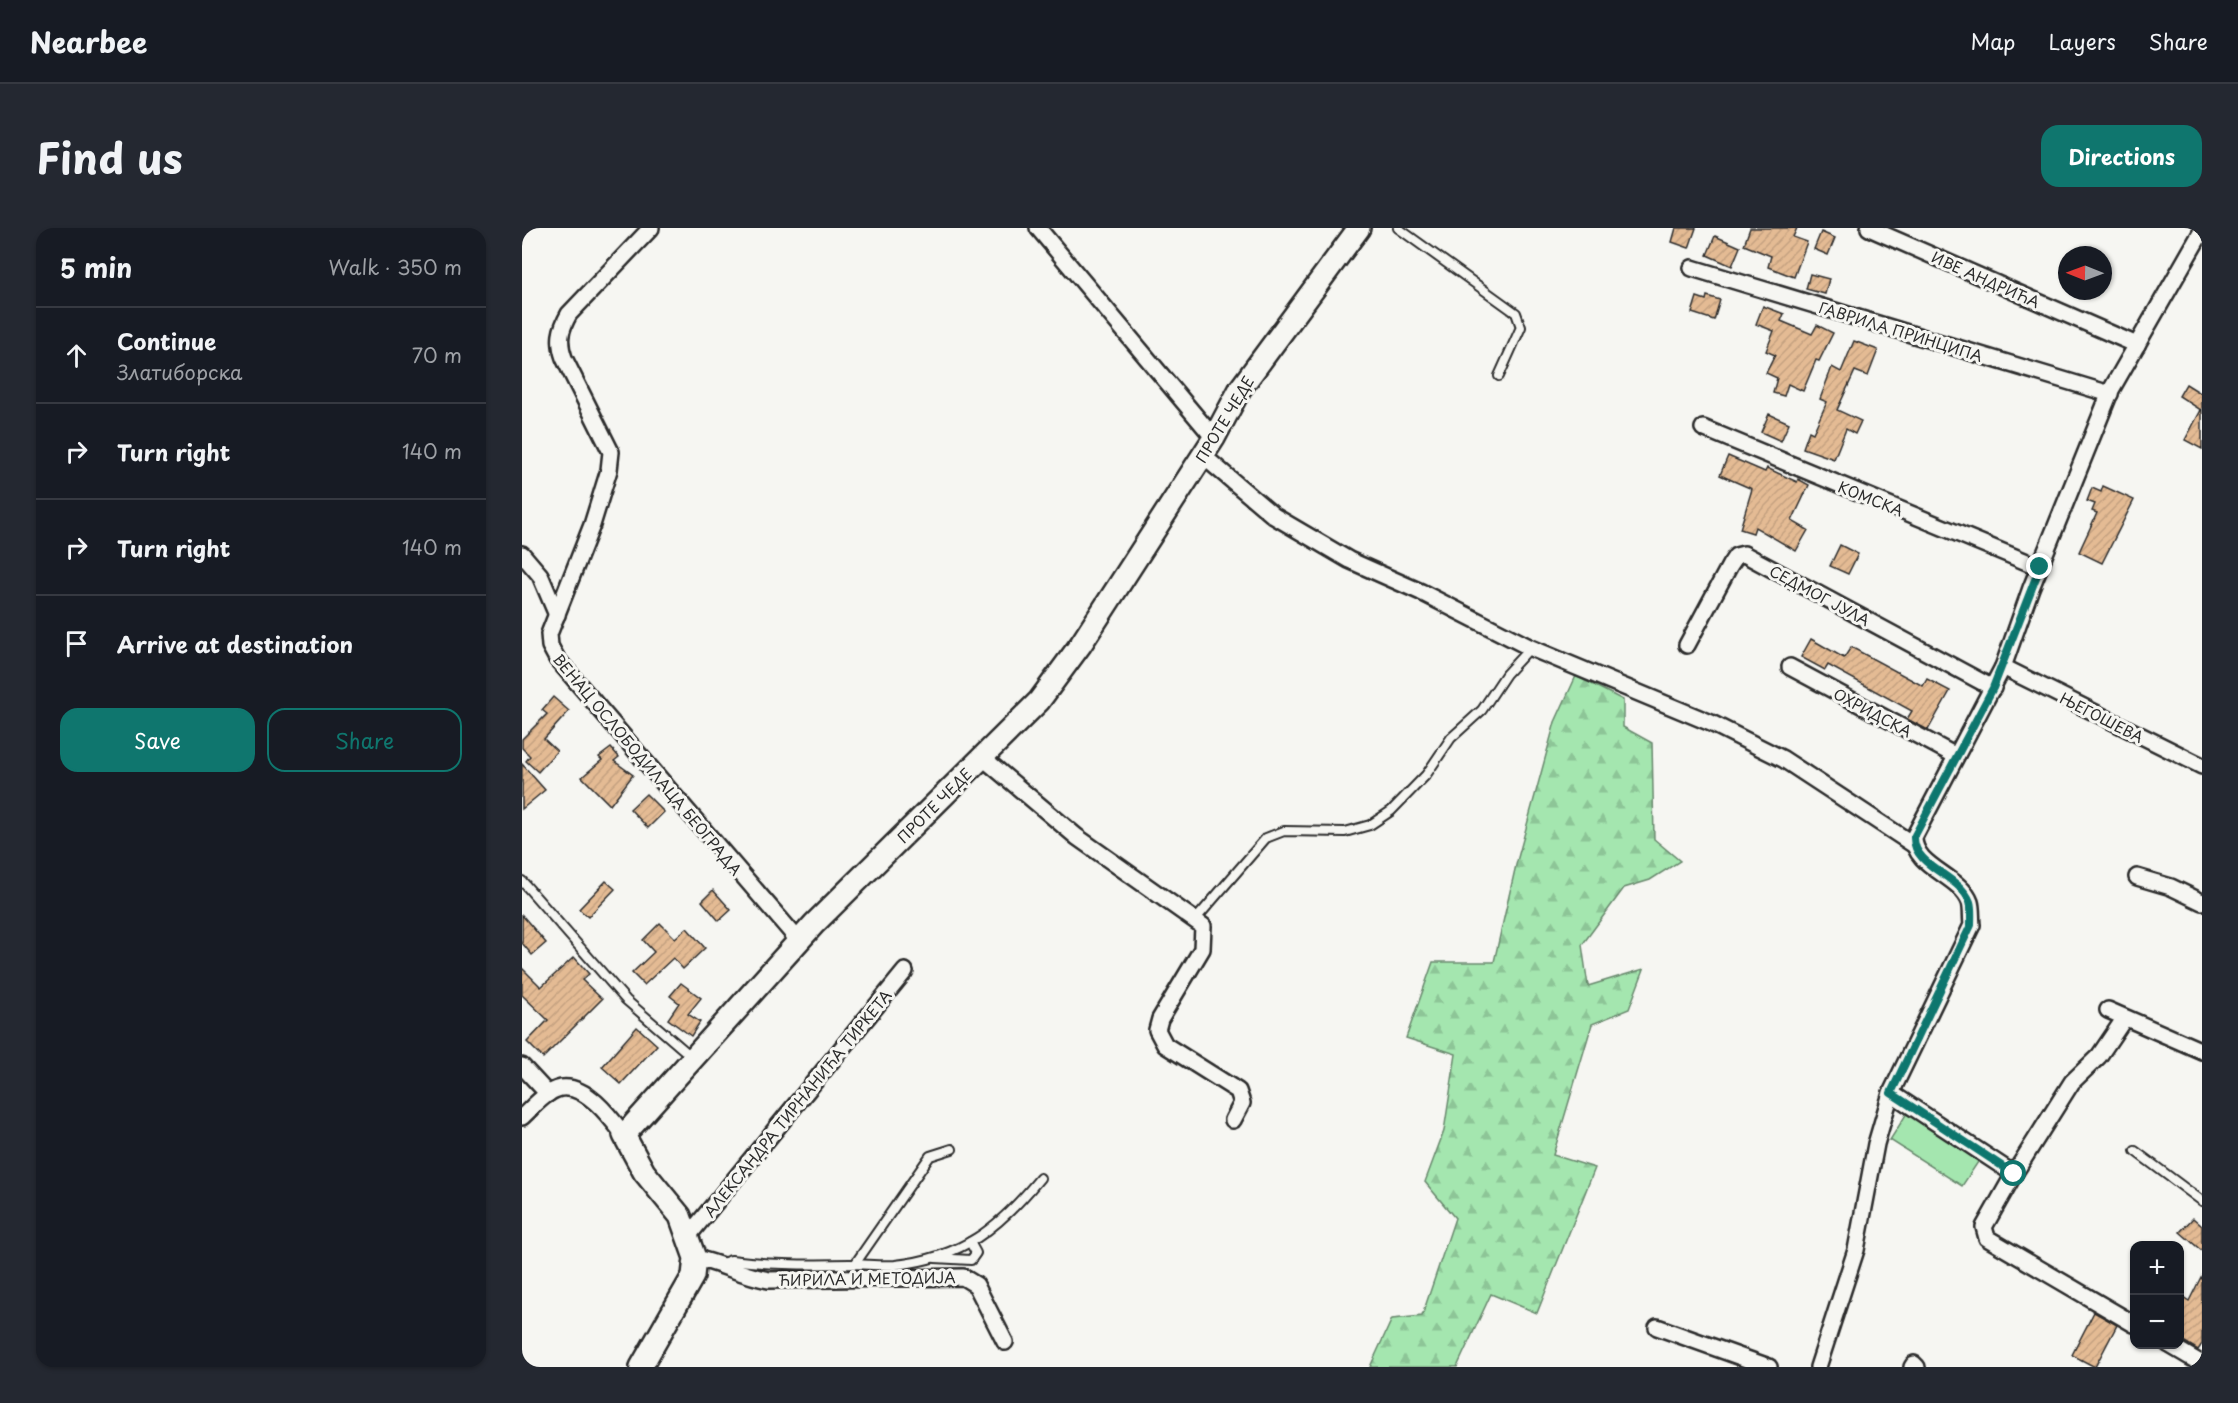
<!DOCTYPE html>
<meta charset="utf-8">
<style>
body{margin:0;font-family:"Playpen Sans",sans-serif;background:#242831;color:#f1f3f6}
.controls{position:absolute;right:18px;bottom:18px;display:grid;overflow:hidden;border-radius:12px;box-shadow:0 2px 4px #0004}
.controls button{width:54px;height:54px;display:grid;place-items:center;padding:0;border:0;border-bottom:2px solid #363941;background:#171b24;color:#f1f3f6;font:30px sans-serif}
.compass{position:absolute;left:1536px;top:18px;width:54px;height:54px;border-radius:50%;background:#171b24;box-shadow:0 2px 4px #0004;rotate:271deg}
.stop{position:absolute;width:18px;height:18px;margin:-14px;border:4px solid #0f766e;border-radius:50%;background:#fff}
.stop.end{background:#0f766e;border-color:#fff;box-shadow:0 2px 6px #0008}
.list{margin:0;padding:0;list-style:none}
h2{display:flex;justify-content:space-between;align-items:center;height:78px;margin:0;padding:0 24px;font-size:26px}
h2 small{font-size:20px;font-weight:400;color:#9ea1a6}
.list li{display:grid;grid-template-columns:39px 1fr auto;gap:18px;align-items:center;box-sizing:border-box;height:96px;padding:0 24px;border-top:2px solid #363941}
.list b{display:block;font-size:22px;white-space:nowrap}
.list p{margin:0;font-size:20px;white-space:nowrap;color:#9ea1a6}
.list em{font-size:20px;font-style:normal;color:#9ea1a6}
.actions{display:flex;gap:12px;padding:18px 24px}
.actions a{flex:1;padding:14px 0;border:2px solid #0f766e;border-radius:18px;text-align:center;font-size:21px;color:#0f766e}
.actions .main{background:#0f766e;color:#fff}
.icon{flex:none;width:33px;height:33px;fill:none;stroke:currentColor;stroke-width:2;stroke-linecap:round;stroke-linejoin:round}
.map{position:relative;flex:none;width:1680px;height:1139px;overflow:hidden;border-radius:18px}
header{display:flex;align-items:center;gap:36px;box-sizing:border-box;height:84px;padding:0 30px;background:#171b24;border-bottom:2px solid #363941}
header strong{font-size:28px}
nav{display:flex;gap:33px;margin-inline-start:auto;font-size:21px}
.intro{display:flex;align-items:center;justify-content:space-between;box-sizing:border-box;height:144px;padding:0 36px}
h1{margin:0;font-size:42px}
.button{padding:15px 27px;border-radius:18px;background:#0f766e;color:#fff;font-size:21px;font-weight:700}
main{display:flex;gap:36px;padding:0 36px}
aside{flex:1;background:#171b24;border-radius:18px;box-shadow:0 2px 4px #0004}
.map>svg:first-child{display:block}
</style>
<header>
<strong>Nearbee</strong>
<nav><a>Map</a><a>Layers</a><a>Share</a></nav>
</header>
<div class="intro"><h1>Find us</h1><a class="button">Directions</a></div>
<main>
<aside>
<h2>5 min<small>Walk · 350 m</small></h2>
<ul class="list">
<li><svg class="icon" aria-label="ahead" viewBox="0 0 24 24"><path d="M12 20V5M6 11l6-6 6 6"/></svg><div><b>Continue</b><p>Златиборска</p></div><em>70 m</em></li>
<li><svg class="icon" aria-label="right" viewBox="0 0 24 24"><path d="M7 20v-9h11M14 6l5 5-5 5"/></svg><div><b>Turn right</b></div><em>140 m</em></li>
<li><svg class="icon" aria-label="right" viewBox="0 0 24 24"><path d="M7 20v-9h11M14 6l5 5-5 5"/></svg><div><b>Turn right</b></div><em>140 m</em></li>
<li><svg class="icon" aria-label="arrive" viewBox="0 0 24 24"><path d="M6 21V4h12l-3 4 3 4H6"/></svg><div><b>Arrive at destination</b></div></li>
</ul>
<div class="actions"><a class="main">Save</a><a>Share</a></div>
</aside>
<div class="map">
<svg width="1680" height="1139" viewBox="0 0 1680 1139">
<defs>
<pattern id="forest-firs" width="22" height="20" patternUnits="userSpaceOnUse" patternTransform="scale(1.5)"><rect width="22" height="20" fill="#a4e6af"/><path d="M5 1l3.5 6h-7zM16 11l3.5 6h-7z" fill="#8dc597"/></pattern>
<pattern id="building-hatch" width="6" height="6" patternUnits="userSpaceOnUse" patternTransform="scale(1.5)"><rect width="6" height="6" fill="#e4bb94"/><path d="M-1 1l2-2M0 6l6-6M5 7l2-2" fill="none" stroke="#c4a180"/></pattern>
</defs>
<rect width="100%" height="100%" fill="#f6f6f2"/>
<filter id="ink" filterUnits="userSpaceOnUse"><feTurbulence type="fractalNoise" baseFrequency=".0167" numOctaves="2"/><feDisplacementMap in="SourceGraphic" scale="12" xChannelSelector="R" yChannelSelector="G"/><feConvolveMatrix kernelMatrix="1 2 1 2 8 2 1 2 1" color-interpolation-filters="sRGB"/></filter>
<g filter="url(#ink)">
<path fill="#a4e6af" stroke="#68886d" stroke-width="1.5" d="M1385 885 1458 931 1440 958 1368 912Z"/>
<path fill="url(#forest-firs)" stroke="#68886d" stroke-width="1.5" d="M1054 448 1101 472V499L1130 515 1132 611 1158 633 1128 652 1102 660 1060 717 1066 758 1122 741 1107 781 1070 796 1031 927 1073 940 1015 1085 969 1066 935 1139H848L870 1091 900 1088 933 990 903 954 922 903 934 826 884 810 911 734H972L994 637 1033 494Z"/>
<g fill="url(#building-hatch)" stroke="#2b2b2b" stroke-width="1.5">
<path d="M1154 0H1174L1167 20 1150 14Z"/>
<path d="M1228 0H1275L1271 9 1285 14 1272 49 1246 39 1249 28 1222 17Z"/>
<path d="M1299 4 1313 10 1306 27 1292 21Z"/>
<path d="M1193 8 1218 19 1210 38 1185 27Z"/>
<path d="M1288 46 1307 51 1303 66 1284 61Z"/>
<path d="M1185 68 1198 72 1192 92 1170 85 1175 69 1184 72Z"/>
<path d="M1241 78 1262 86 1259 93 1290 106 1295 97 1311 105 1297 133 1294 132 1281 163 1266 156 1262 168 1251 165 1255 150 1244 145 1253 127 1244 123 1252 103 1234 96Z"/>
<path d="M1332 113 1356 122 1346 148 1333 143 1315 182 1339 193 1333 206 1324 201 1312 231 1281 220 1287 203 1291 205 1305 174 1298 171 1310 139 1319 144Z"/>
<path d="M1664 156 1680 166V221L1663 212 1679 182 1657 168Z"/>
<path d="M1247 186 1267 195 1259 213 1239 204Z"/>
<path d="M1206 228 1243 244 1245 240 1275 254 1276 251 1287 257 1270 293 1286 302 1274 323 1233 299 1231 305 1218 301 1230 261 1198 247Z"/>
<path d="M1581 258 1612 272 1580 335 1557 324 1575 285 1570 283 1573 276 1565 273 1570 260 1579 264Z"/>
<path d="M1318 317 1336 326 1326 346 1308 338Z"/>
<path d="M1289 411 1322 430 1329 419 1401 458 1405 451 1428 463 1406 502 1385 491 1390 483 1306 437 1303 442 1279 429Z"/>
<path d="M31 469 47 483 22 511 35 523 16 544 4 533 8 528 0 520V511L25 486 20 482Z"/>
<path d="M89 520 97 529 92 533 111 547 88 577 60 549 80 532 77 529Z"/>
<path d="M0 536 23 562 0 581Z"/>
<path d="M124 566 142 584 126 600 108 581Z"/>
<path d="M84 653 93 661 66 689 57 681Z"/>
<path d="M191 662 209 682 197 693 180 673Z"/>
<path d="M0 687 24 715 10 727 0 715Z"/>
<path d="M138 695 153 710 165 700 183 720 161 741 151 730 122 757 110 745 132 724 121 712Z"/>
<path d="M52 729 67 746 60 752 80 771 21 830 5 814 26 792 0 767V740L19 759Z"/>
<path d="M159 755 179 770 166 786 178 794 169 808 146 791 157 775 148 768Z"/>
<path d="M115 799 135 817 99 856 80 839Z"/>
<path d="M1671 990 1680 998V1023L1658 1004Z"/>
<path d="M1680 1047V1116L1676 1122 1658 1111V1067L1667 1073Z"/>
<path d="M1572 1084 1595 1097 1573 1139 1550 1127Z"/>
</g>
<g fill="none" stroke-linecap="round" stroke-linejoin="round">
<g stroke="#2b2b2b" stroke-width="12">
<g id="lane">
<path d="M876 0 994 85 999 99 977 148"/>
<path d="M0 653 104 772 170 829"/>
<path d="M674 691 744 610 762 603 823 604 848 597 869 583 904 547 929 510 960 482 984 446 1008 420"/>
<path d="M1613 923 1680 973"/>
<path d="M413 1030 449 1032 454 1025 448 1014"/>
<path d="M200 1035 209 1032C248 1037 288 1037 328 1036 343 1036 358 1038 373 1037 440 1030 477 1000 518 950"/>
<path d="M333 1036 408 928 430 921"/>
</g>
</g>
<g stroke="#2b2b2b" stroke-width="20">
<g id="street">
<path d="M129 0 47 86C38 102 36 113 42 130L89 224 87 242 70 297 27 406 28 418 35 431 277 713"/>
<path d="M516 0 692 210"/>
<path d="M1347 0 1615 117"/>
<path d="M1170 40 1588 166"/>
<path d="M1181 200 1517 339"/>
<path d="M680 227 752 288 827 332 899 364 1009 420 1189 495 1261 531 1392 617"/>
<path d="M0 326 18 347 35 387"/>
<path d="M1165 417 1208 337 1214 328 1222 326 1471 460"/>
<path d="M1268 439 1434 528"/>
<path d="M1481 439 1680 538"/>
<path d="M460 529 555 609 681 698 680 721 638 791 635 802 643 817 716 863 720 875 711 892"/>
<path d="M1615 649 1649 659 1680 674"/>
<path d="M1586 782 1680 823"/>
<path d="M0 838 26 866"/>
<path d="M1369 865 1492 946 1550 854 1577 828 1602 791"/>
<path d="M0 889C11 879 24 863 39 860 64 856 89 890 102 907"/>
<path d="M1492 946 1462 999 1465 1010 1612 1096"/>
<path d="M167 1007 383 743"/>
<path d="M173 1030C199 1035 221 1048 247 1052L441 1049 454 1057 483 1114"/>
<path d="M1135 1099 1247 1139"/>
<path d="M1646 1116 1680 1136"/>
<path d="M1296 1139 1334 1022 1354 916 1369 865 1450 697C1449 690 1450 680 1448 674 1438 647 1391 639 1392 609L1481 439 1509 360 1589 162 1680 3"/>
<path d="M1390 1139 1392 1136 1395 1139"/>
</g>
</g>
<g stroke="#2b2b2b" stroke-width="26">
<path id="secondary" d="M119 1139 171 1048 173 1030 158 988 122 944 102 907 292 696 517 473 559 416 692 210 718 161 837 0"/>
</g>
<use href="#lane" stroke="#f6f6f2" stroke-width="8"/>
<use href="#street" stroke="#f6f6f2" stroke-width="15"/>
<use href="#secondary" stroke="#f6f6f2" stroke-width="21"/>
</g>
</g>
<g fill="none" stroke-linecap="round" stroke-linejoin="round" filter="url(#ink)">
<path stroke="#0f766e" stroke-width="8" d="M1492 946 1369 865 1449 697C1449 690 1450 680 1448 674 1438 647 1391 639 1392 609L1471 460 1518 339"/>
</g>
<g text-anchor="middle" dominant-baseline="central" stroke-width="6" stroke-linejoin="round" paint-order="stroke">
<g font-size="15" fill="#2b2b2b" stroke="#f6f6f2">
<text transform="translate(1464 51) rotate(24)">ИВЕ АНДРИЋА</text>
<text transform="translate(1379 103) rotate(17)">ГАВРИЛА ПРИНЦИПА</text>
<text transform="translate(702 191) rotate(-59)">ПРОТЕ ЧЕДЕ</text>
<text transform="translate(1349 270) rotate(22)">КОМСКА</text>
<text transform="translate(1298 367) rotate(28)">СЕДМОГ ЈУЛА</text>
<text transform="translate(1351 484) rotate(28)">ОХРИДСКА</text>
<text transform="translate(1580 489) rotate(27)">ЊЕГОШЕВА</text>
<text transform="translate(126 536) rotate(50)">ВЕНАЦ ОСЛОБОДИЛАЦА БЕОГРАДА</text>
<text transform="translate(412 577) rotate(-45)">ПРОТЕ ЧЕДЕ</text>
<text transform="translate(275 875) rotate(-51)">АЛЕКСАНДРА ТИРНАНИЋА ТИРКЕТА</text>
<text transform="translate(345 1050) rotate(-1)">ЋИРИЛА И МЕТОДИЈА</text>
</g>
</g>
</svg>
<div class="controls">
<button>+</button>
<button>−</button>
</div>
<svg class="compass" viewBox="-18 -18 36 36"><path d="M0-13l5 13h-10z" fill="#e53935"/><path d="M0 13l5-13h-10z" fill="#9ea1a6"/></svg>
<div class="stop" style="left:1492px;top:946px"></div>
<div class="stop end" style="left:1518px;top:339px"></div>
</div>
</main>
